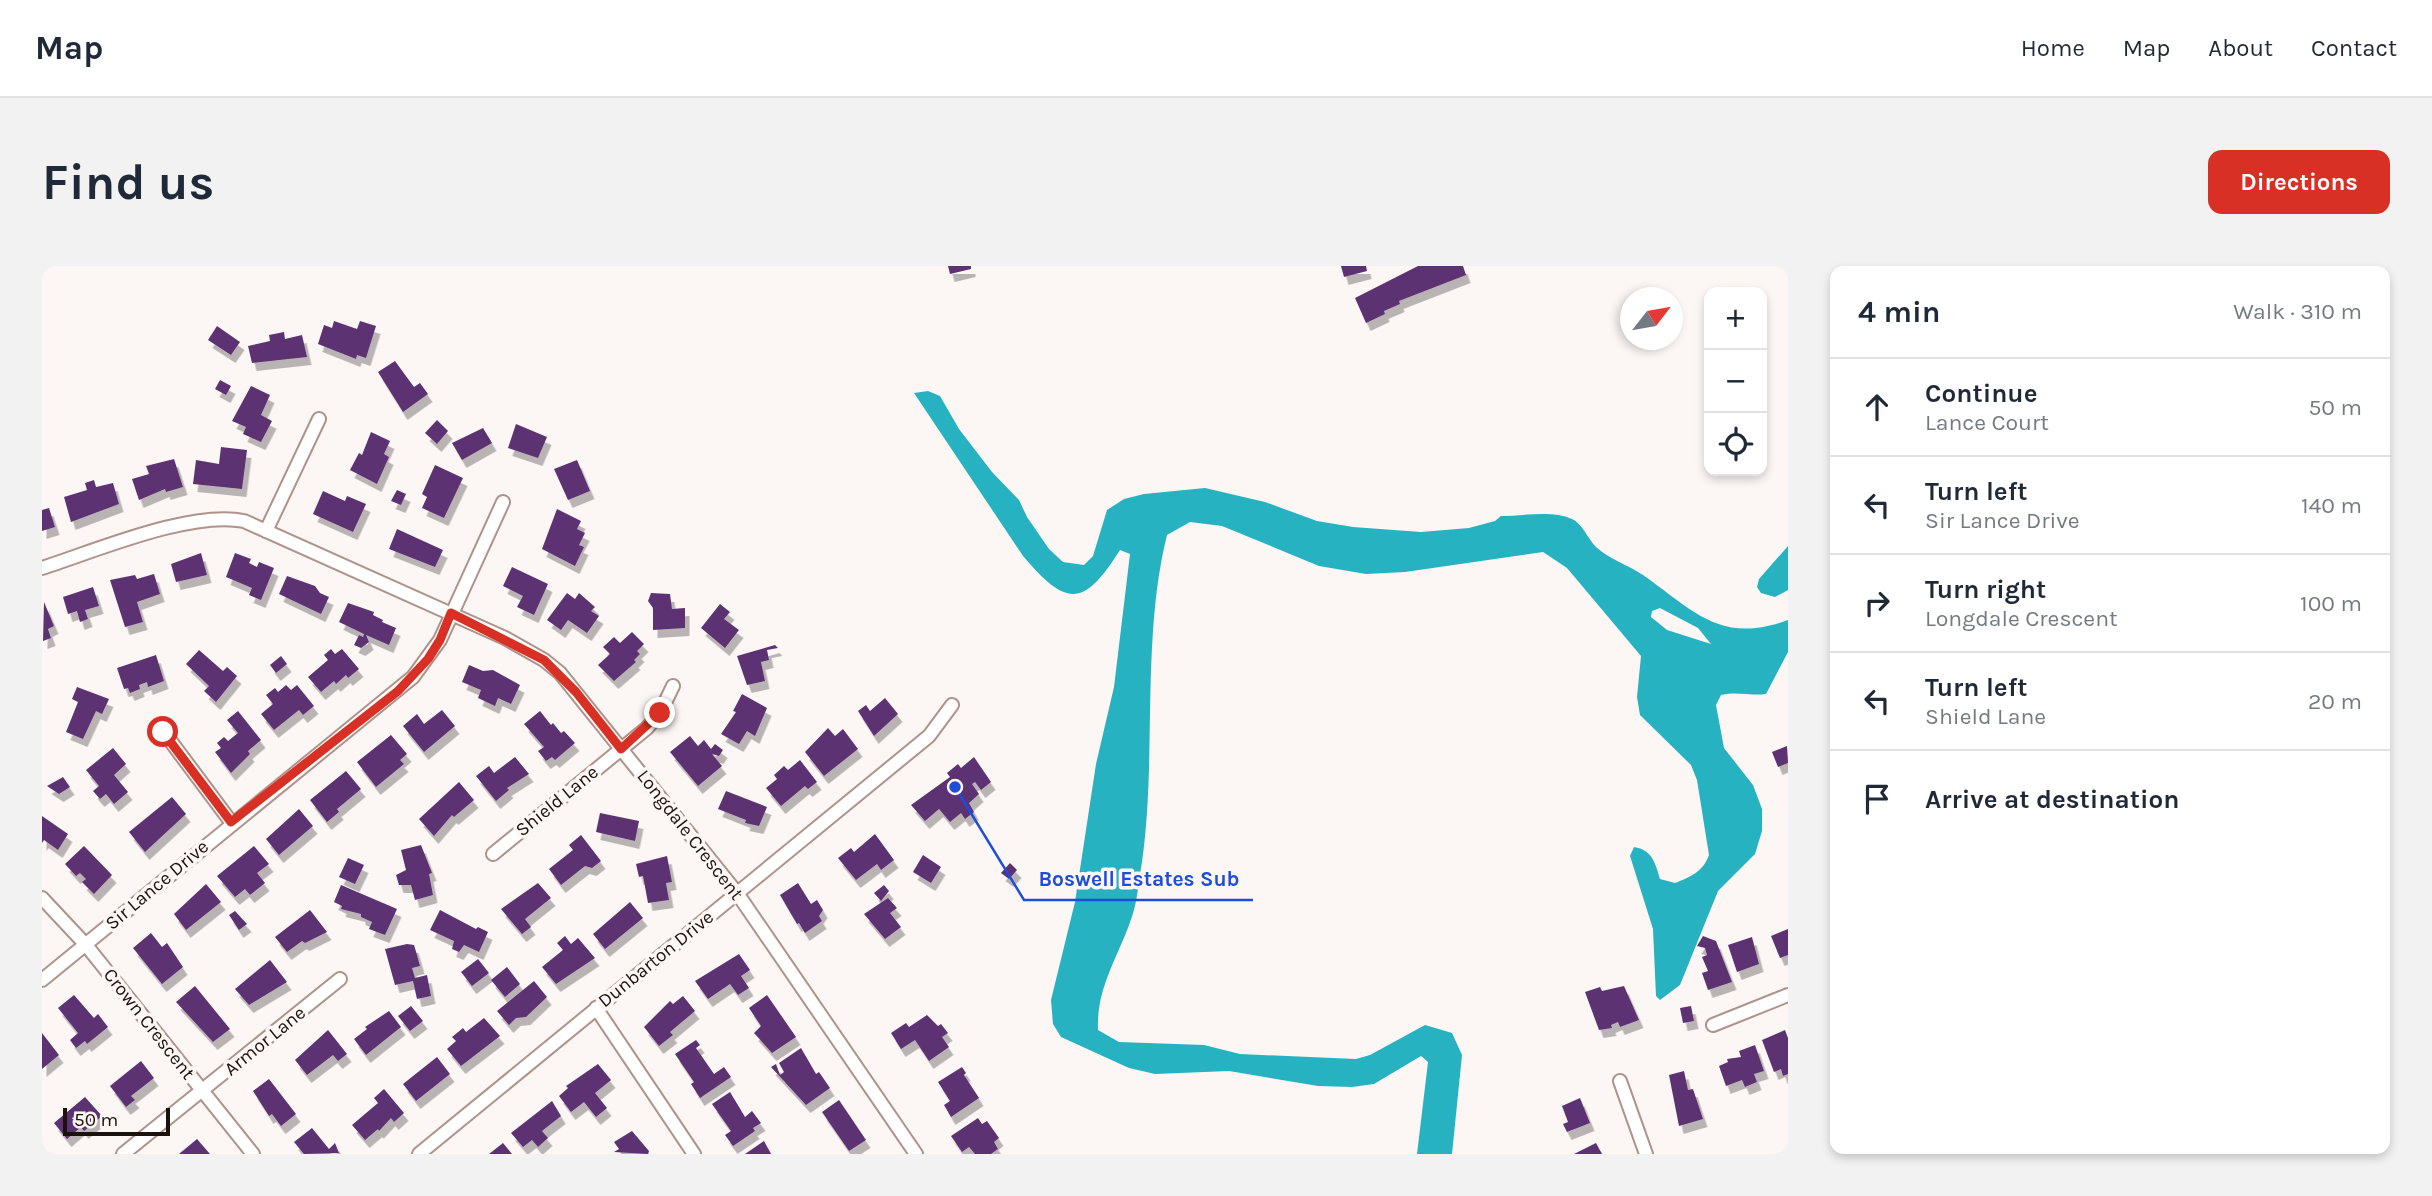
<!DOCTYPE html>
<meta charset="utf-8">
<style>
body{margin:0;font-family:Karla,sans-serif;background:#f2f2f3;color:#1f2937}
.controls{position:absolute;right:21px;top:21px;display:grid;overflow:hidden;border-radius:14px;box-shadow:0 4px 10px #0003}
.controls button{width:63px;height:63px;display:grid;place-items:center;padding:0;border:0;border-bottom:2px solid #e0e1e3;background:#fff;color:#1f2937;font:35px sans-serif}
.compass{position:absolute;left:1578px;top:21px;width:63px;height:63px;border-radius:50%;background:#fff;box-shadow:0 4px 10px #0003;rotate:59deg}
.scale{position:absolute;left:21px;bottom:18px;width:107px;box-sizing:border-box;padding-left:7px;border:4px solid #1b120e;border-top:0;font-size:19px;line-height:24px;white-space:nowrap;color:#1b120e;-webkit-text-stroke:5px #fcf6f4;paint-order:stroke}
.stop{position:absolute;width:21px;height:21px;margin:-16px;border:5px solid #d93025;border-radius:50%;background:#fff}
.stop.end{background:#d93025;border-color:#fff;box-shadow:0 2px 7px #0008}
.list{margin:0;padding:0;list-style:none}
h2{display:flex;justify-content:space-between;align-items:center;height:91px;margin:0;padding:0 28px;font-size:30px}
h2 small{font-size:23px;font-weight:400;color:#747a83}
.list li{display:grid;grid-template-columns:46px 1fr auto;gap:21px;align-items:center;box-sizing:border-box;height:98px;padding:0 28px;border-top:2px solid #e0e1e3}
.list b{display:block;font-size:26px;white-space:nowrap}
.list p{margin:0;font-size:23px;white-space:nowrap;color:#747a83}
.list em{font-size:23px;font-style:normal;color:#747a83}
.icon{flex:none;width:38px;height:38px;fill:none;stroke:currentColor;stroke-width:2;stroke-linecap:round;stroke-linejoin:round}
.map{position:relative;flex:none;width:1746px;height:888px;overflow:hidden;border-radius:14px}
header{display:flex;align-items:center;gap:42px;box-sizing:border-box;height:98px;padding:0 35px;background:#fff;border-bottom:2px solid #e0e1e3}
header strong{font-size:33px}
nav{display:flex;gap:38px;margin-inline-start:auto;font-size:24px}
.intro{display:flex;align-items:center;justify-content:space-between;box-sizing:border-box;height:168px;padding:0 42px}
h1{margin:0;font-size:49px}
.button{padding:18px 32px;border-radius:14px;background:#d93025;color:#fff;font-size:24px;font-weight:700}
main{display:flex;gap:42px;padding:0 42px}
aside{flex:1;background:#fff;border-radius:14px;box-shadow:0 4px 10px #0003}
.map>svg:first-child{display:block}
</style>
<header>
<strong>Map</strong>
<nav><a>Home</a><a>Map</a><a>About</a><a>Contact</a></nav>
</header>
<div class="intro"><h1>Find us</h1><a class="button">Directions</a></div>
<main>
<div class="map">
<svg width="1746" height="888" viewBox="0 0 1746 888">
<defs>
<filter id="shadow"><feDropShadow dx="4.5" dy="8" stdDeviation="0" flood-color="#0004"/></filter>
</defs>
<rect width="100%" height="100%" fill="#fcf6f4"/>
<g fill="#27b2c1" fill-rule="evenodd">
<path d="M886 125 898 130 917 163 950 206 977 234 985 251 1007 283 1021 296 1042 299 1051 290 1065 244 1082 233 1102 228 1163 222 1223 236 1275 255 1311 261 1379 266 1427 262 1453 255 1459 250C1479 250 1511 244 1530 253 1540 257 1546 273 1554 281 1567 293 1586 299 1601 309 1652 345 1679 379 1746 354V386L1724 428C1708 430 1696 425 1679 429L1674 439 1682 482 1711 519 1720 543V565L1713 588 1676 625 1638 719 1618 734 1614 730 1611 663 1588 590 1592 581C1610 584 1613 596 1618 613L1633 617C1648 611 1661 606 1667 589L1655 514 1649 499 1598 449 1595 431 1599 390 1525 302 1501 286 1363 306 1324 308 1277 300 1180 260 1148 256 1125 269C1099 373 1115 491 1100 596 1097 612 1096 629 1092 644 1080 686 1054 718 1056 764L1077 776 1162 779 1198 788 1314 793 1328 789 1383 759 1410 767 1420 789 1410 888H1375L1386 796 1379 790 1332 818 1310 821 1276 820 1187 805 1113 808 1087 802 1019 771 1011 758 1009 734 1033 636 1054 498 1072 421 1088 288 1078 284C1042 341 1025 342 981 290L872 127ZM1618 342 1656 362 1669 378 1625 364 1609 351 1610 345Z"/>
<path d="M1746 280V324L1733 331 1719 327 1715 321 1717 313Z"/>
</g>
<g fill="#5d3373" filter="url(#shadow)">
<path d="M906 0H929V3L908 8Z"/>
<path d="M1299 0H1324L1325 5 1302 11Z"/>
<path d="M1376 0H1421L1424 9 1357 35 1358 38 1342 45 1343 48 1324 57 1313 32Z"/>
<path d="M292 55 315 63 318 55 334 60 324 92 315 89 314 93 276 78 282 59 290 62Z"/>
<path d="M175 60 198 76 189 89 166 74Z"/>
<path d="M242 66 243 73 260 69 265 91 210 97 206 80 228 75 227 69Z"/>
<path d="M353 95 372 121 378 117 386 128 361 146 336 106Z"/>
<path d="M178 114 189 120 184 129 173 123Z"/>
<path d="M209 120 228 129 219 149 230 155 219 176 201 168 204 161 190 155Z"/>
<path d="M395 154 406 165 395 178 383 167Z"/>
<path d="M474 158 505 171 496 192 466 182Z"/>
<path d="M441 162 450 177 420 194 410 177Z"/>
<path d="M329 166 348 175 342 188 347 191 335 218 308 204 317 187 320 189Z"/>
<path d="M179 181 205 184 200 223 151 218 154 194 177 198Z"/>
<path d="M132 193 141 221 124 226 123 223 97 234 90 213 107 208 104 200Z"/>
<path d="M535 194 548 225 526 234 512 203Z"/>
<path d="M393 199 421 212 402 252 380 242 385 231 380 228Z"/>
<path d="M52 214 54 221 71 217 77 238 29 256 22 231 45 224 43 217Z"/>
<path d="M355 224 364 228 359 239 349 235Z"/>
<path d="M281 225 303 235 305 230 324 238 311 266 271 248Z"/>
<path d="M7 242 13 261 0 265V244Z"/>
<path d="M515 243 539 255 535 263 543 267 537 279 542 281 533 300 500 283Z"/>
<path d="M355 263 401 284 393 301 347 283Z"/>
<path d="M159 287 165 309 134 316 129 298Z"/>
<path d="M193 287 209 293 207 297 215 301 217 296 232 302 219 334 207 329 210 322 184 311Z"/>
<path d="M470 301 506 318 492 349 475 341 481 330 461 320Z"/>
<path d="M112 308 118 328 95 336 101 356 83 361 68 314 93 309 95 313Z"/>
<path d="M245 310 273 320 278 327 287 331 279 348 237 328Z"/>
<path d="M51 321 57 340 43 344 46 353 38 356 35 345 26 348 21 331Z"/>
<path d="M525 327 533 333 537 327 553 341 549 345 557 350 545 367 526 354 519 364 505 354Z"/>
<path d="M609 327 628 328 630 343 643 342V362L611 364V342L606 335Z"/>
<path d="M2 336 12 360 6 363 9 372 1 375Z"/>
<path d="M306 337 332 346 331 349 341 354 340 356 354 362 347 379 324 369 327 376 319 382 312 379 317 369 321 371 322 368 297 356Z"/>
<path d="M678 338 688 346 682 353 697 364 683 382 659 362Z"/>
<path d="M590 366 602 378 595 385 598 388 592 394 594 396 572 415 556 399 568 388 561 381 572 371 578 377Z"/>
<path d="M733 379 736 382 725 384 727 394 719 396 723 415 705 419 695 390Z"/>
<path d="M289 383 293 388 300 383 317 403 306 412 304 409 294 418 292 415 279 426 266 411 286 394 282 389Z"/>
<path d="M157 384 181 405 185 401 195 410 174 436 162 425 167 420 144 398Z"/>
<path d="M114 389 122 415 106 421 105 416 97 419 98 423 88 427 86 422 82 423 75 402Z"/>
<path d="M239 390 245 398 234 407 228 399Z"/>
<path d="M427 399 441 405 451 404 478 419 469 438 456 432 453 440 436 432 439 424 420 416Z"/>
<path d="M244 419 249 424 255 419 272 440 261 449 257 444 232 464 219 448 231 438 224 429 233 422 236 426Z"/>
<path d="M35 421 67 433 60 448 54 445 41 473 24 466 36 436 30 433Z"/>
<path d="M700 428 725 442 713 470 705 465 697 478 679 468 694 446 691 445Z"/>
<path d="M843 432 856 448 832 470 816 445 824 439 828 445Z"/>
<path d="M400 444 413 460 382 486 361 460 375 448 382 458Z"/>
<path d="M196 445 219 474 206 485 208 488 189 507 173 486 179 482 175 477 182 471 186 475 196 467 185 454Z"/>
<path d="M498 445 509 459 511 457 519 467 522 465 533 477 513 494 510 491 504 495 496 485 502 481 482 458Z"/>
<path d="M786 462 793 470 801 463 816 483 782 510 763 486Z"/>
<path d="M349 469 365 488 358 494 362 498 334 521 315 496Z"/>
<path d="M648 470 656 480 662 474 669 483 673 478 681 484 677 490 670 488 680 500 656 520 628 486Z"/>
<path d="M1745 480 1746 497 1736 501 1730 486Z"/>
<path d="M71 482 84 498 72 509 86 526 72 538 64 528 58 533 51 525 57 520 44 504Z"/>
<path d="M473 491 487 508 465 522 467 524 454 535 434 510 447 500 452 507Z"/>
<path d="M932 491 949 516 939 524 933 516 930 518 937 528 927 537 932 546 923 553 919 547 908 556 897 543 883 555 869 539 908 511 905 507 916 498 919 502Z"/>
<path d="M758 494 775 516 766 523 763 520 739 540 724 522 735 513 732 509 742 500 746 504Z"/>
<path d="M304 505 319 523 295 543 297 546 285 556 268 534Z"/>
<path d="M21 511 28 521 17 528 5 520Z"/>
<path d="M417 516 432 534 412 551 410 549 392 570 377 553Z"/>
<path d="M684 525 725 541 717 560 703 557 704 554 676 543Z"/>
<path d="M130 531 144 548 103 586 87 566Z"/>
<path d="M257 543 271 560 237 589 224 573Z"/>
<path d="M558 547 597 555 593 575 554 566Z"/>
<path d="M0 550 26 568 16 584 2 574 0 577Z"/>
<path d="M833 568 852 594 839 604 835 598 814 614 796 592 809 582 812 586Z"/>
<path d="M539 569 559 595 550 602 543 600 519 619 507 603 531 584 527 579Z"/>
<path d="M379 579 390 607 387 608 391 629 373 634 369 619H357L354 609 364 604 359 584Z"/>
<path d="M42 580 70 609 52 628 40 616 44 613 38 607 34 610 23 598Z"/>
<path d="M212 580 227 598 215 607 223 617 208 629 203 623 193 631 175 610Z"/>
<path d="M881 589 899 601 889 617 871 606Z"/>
<path d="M625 590 630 616 624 617 627 634 606 637 601 610 597 611 594 598Z"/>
<path d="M306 592 322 599 313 618 297 611Z"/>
<path d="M968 597 975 604 967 613 959 607Z"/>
<path d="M496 617 509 632 483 653 489 661 480 668 459 643Z"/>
<path d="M756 617 769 638 775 634 781 644 777 650 780 655 763 667 757 657 755 658 738 629Z"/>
<path d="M164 618 179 636 144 664 132 648Z"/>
<path d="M299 619 355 643 343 669 327 663 330 656 319 651V648L299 643 300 640 292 636Z"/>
<path d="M842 619 847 625 839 635 832 627Z"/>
<path d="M846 632 855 642 848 647 859 661 843 673 822 648Z"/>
<path d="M588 636 601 652 563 683 551 668Z"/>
<path d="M268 644 285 666 263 677 260 675 245 686 233 671Z"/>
<path d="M398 644 434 663 436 661 446 666 437 686 422 679 417 686 410 683 412 675 388 664Z"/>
<path d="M193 645 205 658 197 664 187 649Z"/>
<path d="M1746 663V689L1738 692 1729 670Z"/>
<path d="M109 667 120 681 125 677 141 701 120 718 91 682Z"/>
<path d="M523 670 529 678 536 672 553 692 514 718 500 701 521 684 515 677Z"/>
<path d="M1661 670 1674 675 1690 716 1666 724 1660 707 1666 705 1660 691 1665 689 1663 682 1655 680Z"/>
<path d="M1710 671 1717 698 1695 706 1686 679Z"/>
<path d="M365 678 372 679 375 689 378 700 370 702 373 712 385 709 389 730 375 733 371 715 353 719 343 683Z"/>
<path d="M697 688 708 704 699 710 707 722 696 729 688 718 666 733 653 715Z"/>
<path d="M436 693 447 707 430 720 419 706Z"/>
<path d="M228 694 245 716 207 739 193 723Z"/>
<path d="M465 701 478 718 463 731 449 714Z"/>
<path d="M492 715 505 731 484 751 474 752 467 759 455 745Z"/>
<path d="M153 720 188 763 171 776 134 736Z"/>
<path d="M1582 720 1597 754 1578 761 1576 756 1569 759 1570 762 1557 764 1543 726 1558 721 1560 725Z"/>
<path d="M32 729 52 752 56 748 66 761 45 778 43 775 34 782 28 774 36 767 16 742Z"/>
<path d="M725 729 754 771 730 787 712 767 719 760 707 742Z"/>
<path d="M641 730 653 745 628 766 631 769 617 780 602 761 628 735 631 738Z"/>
<path d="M369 740 381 755 368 765 356 750Z"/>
<path d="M1649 740 1652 755 1641 757 1638 742Z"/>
<path d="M347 745 359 761 324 789 312 773 325 763 323 761Z"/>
<path d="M885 749 896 760 899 758 906 767 900 771 907 781 887 795 873 774 859 783 849 767 864 757 867 761Z"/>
<path d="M442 752 458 770 419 800 405 783 414 775 410 771 421 762 424 766Z"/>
<path d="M286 764 305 788 296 795 291 789 265 809 253 794Z"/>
<path d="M1743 764 1746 772V808L1741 810 1739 803 1732 806 1720 774Z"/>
<path d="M0 767 17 789 0 803Z"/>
<path d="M654 774 658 779 654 782 672 808 682 801 689 811 658 832 649 818 652 816 633 788Z"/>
<path d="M1713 779 1722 805 1712 808 1715 816 1703 821 1700 814 1684 820 1677 800 1686 796 1685 793 1699 791 1697 785Z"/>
<path d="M759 782 774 808 777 806 788 822 764 839 729 801 734 798 738 809 742 806 737 797Z"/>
<path d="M395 791 408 808 374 835 361 818Z"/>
<path d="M99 795 112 812 89 830 93 834 84 841 68 820Z"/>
<path d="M556 798 569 814 553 827 565 842 554 851 542 836 529 846 517 830 526 822 524 820Z"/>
<path d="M920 801 924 807 922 809 937 832 909 851 902 839 908 835 896 816Z"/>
<path d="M1642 805 1646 824 1651 823 1661 853 1637 860 1627 809Z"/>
<path d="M227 813 254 848 239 860 230 848 227 850 211 825Z"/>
<path d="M342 823 362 847 352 856 349 852 337 865 336 863 323 874 310 859 336 837 332 832Z"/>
<path d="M688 826 703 851 710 845 719 857 711 862 713 865 691 880 683 869 689 865 670 838Z"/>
<path d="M43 831 60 850 42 865 39 861 25 873 12 857Z"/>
<path d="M1538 832 1548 857 1525 866 1521 858 1526 856 1520 840Z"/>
<path d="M797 834 824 874 807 885 780 846Z"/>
<path d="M510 835 519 850 500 865 506 872 496 881 490 874 481 881 469 867Z"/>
<path d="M936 852 940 858 945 855 957 872 952 876 956 883 949 888H933L927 881 920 886 909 870Z"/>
<path d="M270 862 287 883 293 877 297 887 262 888 252 876Z"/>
<path d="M590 865 607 885 606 888 572 886 577 883 572 876Z"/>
<path d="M155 873 168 888H137Z"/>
<path d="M722 875 729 888H703Z"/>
<path d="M461 877 470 888H447Z"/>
<path d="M1554 877 1560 888H1532Z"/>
</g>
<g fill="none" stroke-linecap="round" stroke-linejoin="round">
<g stroke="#af938a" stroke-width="16">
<g id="minor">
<path d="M224 265 277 153"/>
<path d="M0 302C53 285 149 244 202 255L463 372 502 394 518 407 695 627 874 888"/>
<path d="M121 465 189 556"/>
<path d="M451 588 605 462 618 447 631 420"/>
<path d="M0 632 44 679 211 888"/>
<path d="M0 714 371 411 398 374 461 236"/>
<path d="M554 742 652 888"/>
<path d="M1671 759 1746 729"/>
<path d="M1578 815 1604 888"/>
<path d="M81 888 298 713"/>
<path d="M377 888 887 470 910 439"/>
</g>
</g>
<use href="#minor" stroke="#fff" stroke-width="12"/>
</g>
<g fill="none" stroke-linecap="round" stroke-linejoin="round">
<path stroke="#d93025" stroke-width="9" d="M121 466 189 556 356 425 386 393 398 374 409 347 502 394 534 426 579 483 618 447"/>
</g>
<g text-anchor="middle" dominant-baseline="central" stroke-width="7" stroke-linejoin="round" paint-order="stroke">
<g font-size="19" fill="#1b120e" stroke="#fcf6f4">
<text transform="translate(515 535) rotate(-39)">Shield Lane</text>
<text transform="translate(648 569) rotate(52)">Longdale Crescent</text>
<text transform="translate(115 619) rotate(-40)">Sir Lance Drive</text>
<text transform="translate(614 693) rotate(-39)">Dunbarton Drive</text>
<text transform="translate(107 758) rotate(52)">Crown Crescent</text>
<text transform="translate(223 775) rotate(-39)">Armor Lane</text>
</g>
</g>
<path fill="none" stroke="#1d4ed8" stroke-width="2.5" d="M913 521L982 634H1211"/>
<circle fill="#1d4ed8" stroke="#fcf6f4" stroke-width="2.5" cx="913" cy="521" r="7"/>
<g font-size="21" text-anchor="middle" font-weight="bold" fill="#1d4ed8" stroke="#fcf6f4" stroke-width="7" stroke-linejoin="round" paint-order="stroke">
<text x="1097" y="620">Boswell Estates Sub</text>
</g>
</svg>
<div class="controls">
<button>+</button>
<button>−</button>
<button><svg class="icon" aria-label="locate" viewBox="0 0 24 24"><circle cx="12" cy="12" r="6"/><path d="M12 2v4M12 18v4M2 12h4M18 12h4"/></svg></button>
</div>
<svg class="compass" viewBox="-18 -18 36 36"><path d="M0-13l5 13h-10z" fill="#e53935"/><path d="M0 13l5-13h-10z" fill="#747a83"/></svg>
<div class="scale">50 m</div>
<div class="stop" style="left:121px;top:466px"></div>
<div class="stop end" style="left:618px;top:447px"></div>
</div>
<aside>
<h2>4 min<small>Walk · 310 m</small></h2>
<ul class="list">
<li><svg class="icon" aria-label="ahead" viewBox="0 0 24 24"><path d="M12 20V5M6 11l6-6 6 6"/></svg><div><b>Continue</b><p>Lance Court</p></div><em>50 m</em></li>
<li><svg class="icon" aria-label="left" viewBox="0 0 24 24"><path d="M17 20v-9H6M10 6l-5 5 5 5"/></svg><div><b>Turn left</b><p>Sir Lance Drive</p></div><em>140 m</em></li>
<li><svg class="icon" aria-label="right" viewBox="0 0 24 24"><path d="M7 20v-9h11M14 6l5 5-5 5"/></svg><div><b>Turn right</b><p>Longdale Crescent</p></div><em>100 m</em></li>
<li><svg class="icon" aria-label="left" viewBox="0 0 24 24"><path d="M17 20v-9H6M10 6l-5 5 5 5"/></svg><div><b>Turn left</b><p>Shield Lane</p></div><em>20 m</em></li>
<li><svg class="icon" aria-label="arrive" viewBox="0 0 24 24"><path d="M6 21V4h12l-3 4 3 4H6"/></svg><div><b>Arrive at destination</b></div></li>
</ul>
</aside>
</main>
